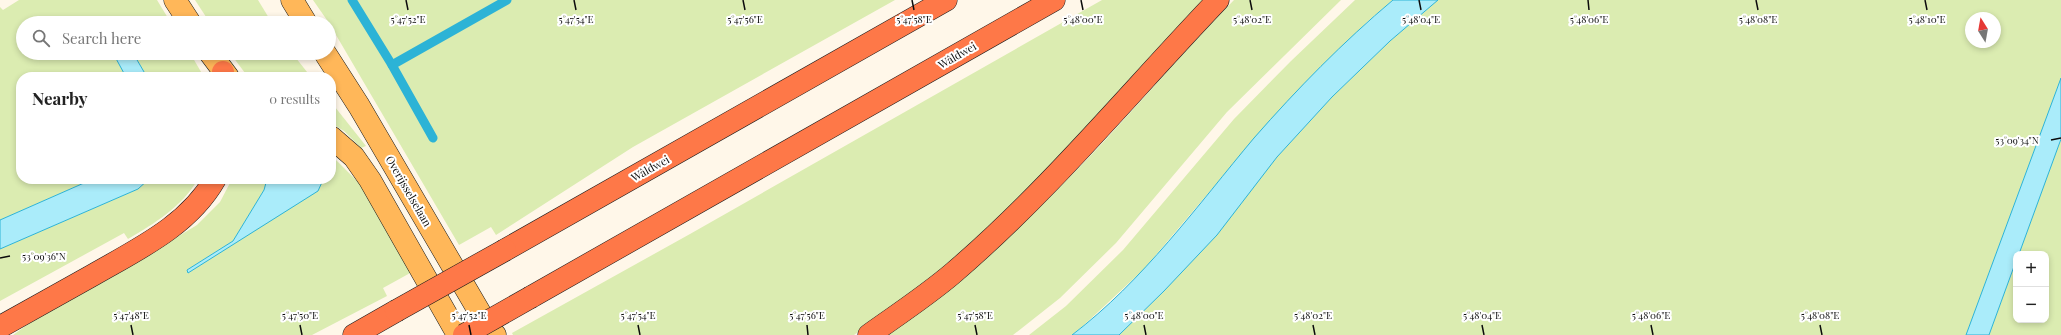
<!DOCTYPE html>
<meta charset="utf-8">
<style>
body{margin:0;font-family:"Playfair Display",serif;background:#f2f2f2;color:#222}
.controls{position:absolute;right:12px;bottom:12px;display:grid;overflow:hidden;border-radius:8px;box-shadow:0 2px 6px #0003}
.controls button{width:36px;height:36px;display:grid;place-items:center;padding:0;border:0;border-bottom:1px solid #e0e0e0;background:#fff;color:#222;font:20px sans-serif}
.compass{position:absolute;left:1965px;top:12px;width:36px;height:36px;border-radius:50%;background:#fff;box-shadow:0 2px 6px #0003;rotate:349deg}
.list{margin:0;padding:0;list-style:none}
h2{display:flex;justify-content:space-between;align-items:center;height:52px;margin:0;padding:0 16px;font-size:17px}
h2 small{font-size:13px;font-weight:400;color:#767676}
.icon{flex:none;width:22px;height:22px;fill:none;stroke:currentColor;stroke-width:2;stroke-linecap:round;stroke-linejoin:round}
.map{position:relative;flex:none;width:2061px;height:335px;overflow:hidden}
.search{position:absolute;background:#fff;box-shadow:0 2px 6px #0003;left:16px;top:16px;width:320px;height:44px;display:flex;align-items:center;gap:10px;box-sizing:border-box;padding:0 14px;border-radius:22px;color:#767676;font-size:15px}
.panel{position:absolute;background:#fff;box-shadow:0 2px 6px #0003;left:16px;top:72px;width:320px;height:112px;border-radius:16px}
.map>svg:first-child{display:block}
</style>
<div class="map">
<svg width="2061" height="335" viewBox="0 0 2061 335">
<rect width="100%" height="100%" fill="#fff7e9"/>
<g fill="#dbecb1" fill-rule="evenodd">
<path d="M19 0H157L171 23H116L115 21 113 23H23V53H113L126 77H21V179H93L0 220V7L3 10Z"/>
<path d="M195 0H258L272 23H210Z"/>
<path d="M313 0H895L633 147 496 235 491 227 459 245 329 23Z"/>
<path d="M1102 0H1206L1042 176 945 268 854 335H513L512 333 690 234Z"/>
<path d="M1234 0H1341L1227 112 1116 243 1060 298 1013 335H888C949 292 1004 244 1056 191 1118 130 1173 62 1234 0Z"/>
<path d="M1355 0H1393L1367 22 1255 138 1144 269 1084 325 1072 335H1029L1066 306 1123 250 1234 119 1291 61Z"/>
<path d="M1438 0H2061V78L1966 335H1119L1164 291 1277 157 1332 97 1390 41ZM1971 18H1995V42H1971Z"/>
<path d="M133 53H190L204 77H147Z"/>
<path d="M230 53H292L311 77H248Z"/>
<path d="M331 102 366 146 361 148 344 131 331 123Z"/>
<path d="M2061 139V335H1989L2016 261V320H2046V254H2019Z"/>
<path d="M331 155 366 190 412 272 383 288 387 296 312 335H13L59 302 159 248 197 225 220 202 232 179H267L264 190 233 241 187 270 188 273 322 179H331Z"/>
<path d="M149 179H198C182 207 155 223 128 239L124 233 0 301V249L138 189Z"/>
</g>
<g fill="#aaecfa" stroke="#2cb3d6">
<path d="M1393 0H1438L1390 41 1332 97 1277 157 1217 235 1164 291 1119 335H1072C1143 281 1197 206 1254 138 1297 89 1343 42 1393 0Z"/>
<path d="M113 53H133L147 77H126Z"/>
<path d="M2061 78V139L2019 254H2016V261L1989 335H1966Z"/>
<path d="M93 179H149L138 189 0 249V220Z"/>
<path d="M267 179 323 180 318 191 188 273 187 270 233 241 264 190Z"/>
</g>
<g fill="none" stroke-linecap="round" stroke-linejoin="round">
<g stroke="#2cb3d6" stroke-width="9">
<path d="M352 0 392 65 433 138"/>
<path d="M392 65 507 0"/>
</g>
<g stroke="#1c1c1c" stroke-width="23">
<g id="major">
<path d="M175 0 190 23"/>
<path d="M292 0 306 23"/>
<path d="M210 53 228 77"/>
<path d="M325 53 359 106 490 330 495 335"/>
<path d="M331 137 354 157 370 180 458 335"/>
</g>
</g>
<g stroke="#1c1c1c" stroke-width="23">
<g id="highway">
<path d="M223 72V77"/>
<path d="M505 250 946 0"/>
<path d="M531 297 1054 0"/>
<path d="M0 327C31 310 62 292 93 275 138 249 188 226 215 179"/>
<path d="M354 335 396 311"/>
<path d="M869 335C897 315 926 296 952 274 1049 191 1130 92 1218 0"/>
</g>
</g>
<use href="#major" stroke="#ffb759" stroke-width="22"/>
<use href="#highway" stroke="#fe7848" stroke-width="22"/>
<g stroke="#1c1c1c" stroke-width="23" stroke-linecap="butt">
<g id="highway-bridge">
<path d="M396 311 505 250"/>
<path d="M464 335 531 297"/>
</g>
</g>
<use href="#highway-bridge" stroke="#fe7848" stroke-width="22"/>
</g>
<path fill="none" stroke="#0b0b0b" stroke-width="1.5" d="M406 0 408 10M574 0 576 10M743 0 745 10M912 0 914 10M1081 0 1083 10M1250 0 1252 10M1419 0 1421 10M1588 0 1589 10M1756 0 1758 10M1925 0 1927 10M2051 140 2061 138M0 258 10 256M131 325 133 335M300 325 302 335M469 325 471 335M638 325 640 335M807 325 808 335M975 325 977 335M1144 325 1146 335M1313 325 1315 335M1482 325 1484 335M1651 325 1653 335M1820 325 1822 335"/>
<g text-anchor="middle" dominant-baseline="central" stroke-width="4" stroke-linejoin="round" paint-order="stroke">
<g font-size="11" fill="#0b0b0b" stroke="#fff">
<text transform="translate(957 55) rotate(-30)">Wâldwei</text>
<text transform="translate(650 168) rotate(-29)">Wâldwei</text>
<text transform="translate(409 191) rotate(60)">Overijsselselaan</text>
</g>
</g>
<g font-size="10" text-anchor="middle" fill="#0b0b0b" stroke="#fff" stroke-width="4" stroke-linejoin="round" paint-order="stroke">
<text x="408" y="23">5°47'52"E</text>
<text x="576" y="23">5°47'54"E</text>
<text x="745" y="23">5°47'56"E</text>
<text x="914" y="23">5°47'58"E</text>
<text x="1083" y="23">5°48'00"E</text>
<text x="1252" y="23">5°48'02"E</text>
<text x="1421" y="23">5°48'04"E</text>
<text x="1758" y="23">5°48'08"E</text>
<text x="1927" y="23">5°48'10"E</text>
<text x="1589" y="23">5°48'06"E</text>
<text x="2017" y="144">53°09'34"N</text>
<text x="44" y="260">53°09'36"N</text>
<text x="131" y="319">5°47'48"E</text>
<text x="300" y="319">5°47'50"E</text>
<text x="469" y="319">5°47'52"E</text>
<text x="638" y="319">5°47'54"E</text>
<text x="807" y="319">5°47'56"E</text>
<text x="975" y="319">5°47'58"E</text>
<text x="1144" y="319">5°48'00"E</text>
<text x="1313" y="319">5°48'02"E</text>
<text x="1482" y="319">5°48'04"E</text>
<text x="1651" y="319">5°48'06"E</text>
<text x="1820" y="319">5°48'08"E</text>
</g>
</svg>
<div class="controls">
<button>+</button>
<button>−</button>
</div>
<svg class="compass" viewBox="-18 -18 36 36"><path d="M0-13l5 13h-10z" fill="#e53935"/><path d="M0 13l5-13h-10z" fill="#767676"/></svg>
<div class="search"><svg class="icon" aria-label="search" viewBox="0 0 24 24"><circle cx="10" cy="10" r="6"/><path d="M15 15l6 6"/></svg>Search here</div>
<section class="panel">
<h2>Nearby<small>0 results</small></h2>
<ul class="list">
</ul>
</section>
</div>
